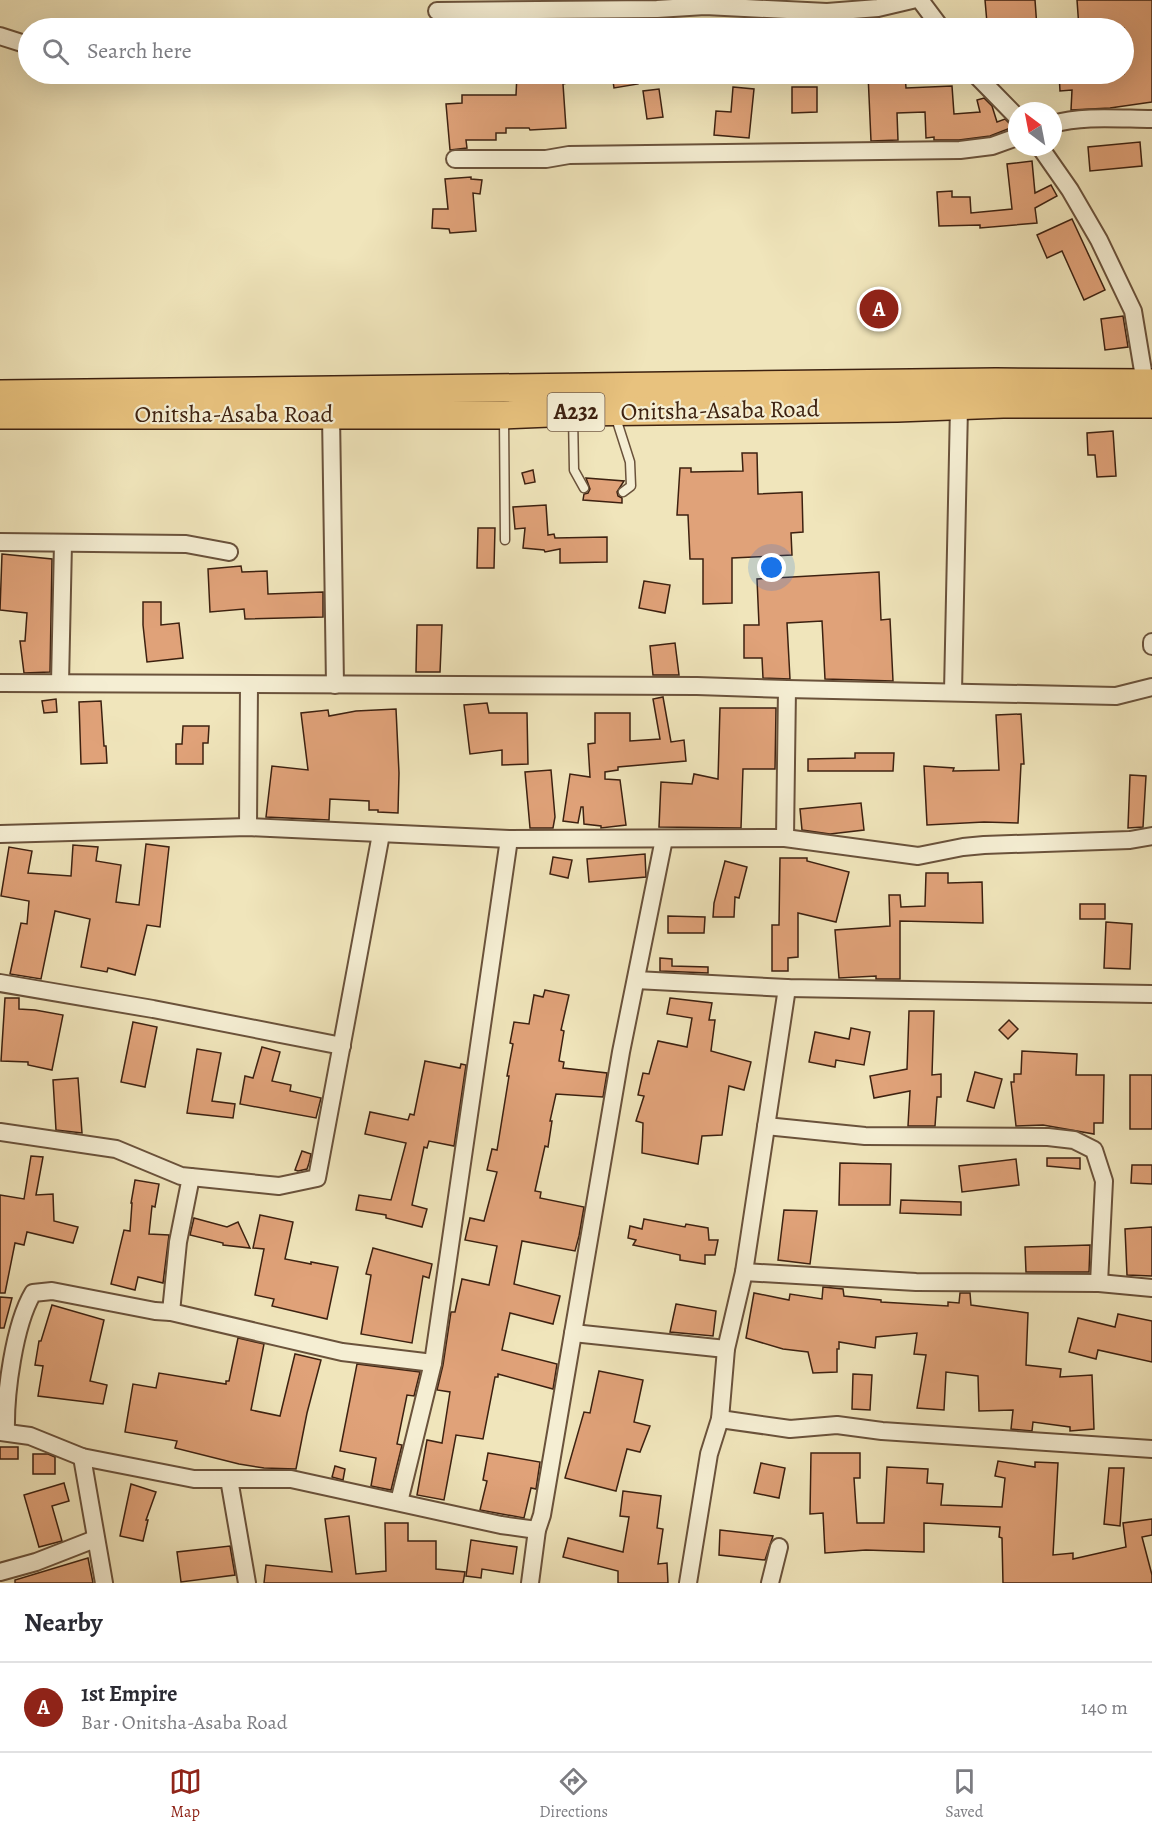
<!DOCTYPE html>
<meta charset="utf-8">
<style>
body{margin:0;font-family:Alegreya,serif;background:#f7f7f7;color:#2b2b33}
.compass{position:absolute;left:1008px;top:102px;width:54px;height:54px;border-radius:50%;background:#fff;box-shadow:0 6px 24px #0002;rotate:328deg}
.you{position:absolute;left:772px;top:568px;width:21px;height:21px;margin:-15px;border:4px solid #fff;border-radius:50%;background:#1a73e8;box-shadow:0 0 0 9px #1a73e833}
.badge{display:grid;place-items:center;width:39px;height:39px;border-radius:50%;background:#8f2418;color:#fff;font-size:20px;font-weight:700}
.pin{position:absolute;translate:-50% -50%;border:3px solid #fff;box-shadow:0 2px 6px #0006}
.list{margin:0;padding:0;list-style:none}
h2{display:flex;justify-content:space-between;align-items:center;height:78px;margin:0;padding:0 24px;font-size:26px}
h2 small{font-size:20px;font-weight:400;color:#7c7c81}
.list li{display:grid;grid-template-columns:39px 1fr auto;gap:18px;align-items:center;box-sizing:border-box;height:90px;padding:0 24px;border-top:2px solid #e1e1e2}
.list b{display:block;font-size:22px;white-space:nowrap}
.list p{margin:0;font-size:20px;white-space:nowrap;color:#7c7c81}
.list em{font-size:20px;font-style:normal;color:#7c7c81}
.icon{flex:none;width:33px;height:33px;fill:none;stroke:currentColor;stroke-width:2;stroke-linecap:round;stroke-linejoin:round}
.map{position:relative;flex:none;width:1152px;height:1583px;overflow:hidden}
.search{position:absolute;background:#fff;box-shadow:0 6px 24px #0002;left:18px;right:18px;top:18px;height:66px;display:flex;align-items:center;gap:15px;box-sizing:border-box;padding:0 21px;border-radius:33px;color:#7c7c81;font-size:22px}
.sheet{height:168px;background:#fff}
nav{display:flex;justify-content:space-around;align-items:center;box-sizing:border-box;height:84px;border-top:2px solid #e1e1e2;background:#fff;font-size:16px;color:#7c7c81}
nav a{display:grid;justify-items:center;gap:3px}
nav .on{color:#8f2418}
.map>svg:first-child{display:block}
</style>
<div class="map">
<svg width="1152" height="1583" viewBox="0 0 1152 1583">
<rect width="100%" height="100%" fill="#f0e5bb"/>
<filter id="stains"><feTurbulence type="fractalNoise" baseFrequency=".00333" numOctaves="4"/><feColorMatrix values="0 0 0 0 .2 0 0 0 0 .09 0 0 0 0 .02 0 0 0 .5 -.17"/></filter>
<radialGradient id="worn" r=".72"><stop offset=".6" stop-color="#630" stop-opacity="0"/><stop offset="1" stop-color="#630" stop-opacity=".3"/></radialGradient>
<g fill="#e0a279" stroke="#3d2110" stroke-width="1.5">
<path d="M985 0H1035L1037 28H1003V22L987 23Z"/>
<path d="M1077 0H1152V102L1110 108 1071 110 1072 90 1060 91 1059 74H1124V28H1079Z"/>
<path d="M517 74H588L589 78 563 84 566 128 530 130 529 128H506V133H496V140H466L467 148 450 150 446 104 462 103V95H516Z"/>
<path d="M612 74H637L638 84 614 88Z"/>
<path d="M868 74H905L906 88 952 86 954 114 980 112 977 100 984 98 992 106 997 122 1005 119 1013 127 990 136 959 140H934V137L926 138 925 112 897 113 898 140 871 141Z"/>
<path d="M733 87 754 89 749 138 714 135 716 111 731 112Z"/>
<path d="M792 87H817V112L792 113Z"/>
<path d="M659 89 663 117 647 119 643 91Z"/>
<path d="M1140 142 1142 166 1090 171 1088 147Z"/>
<path d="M1032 161 1035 193 1051 185 1057 196 1035 208 1037 223 980 228V225L939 226 937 192 952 191V197H970L971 213 1012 209 1007 164Z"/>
<path d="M471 177V179L482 180 480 194 473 193 476 231 450 233 449 229 432 228 433 209H448L445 179Z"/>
<path d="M1072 219 1105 290 1084 300 1062 251 1047 258 1037 235Z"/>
<path d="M1123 316 1128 347 1105 350 1101 319Z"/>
<path d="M1113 431 1116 476 1097 477 1095 455H1088L1087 433Z"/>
<path d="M742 453H757L758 494 802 492 803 532 791 533 792 555 732 558V603L703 604V559H690L688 515H677L680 468H691V472L743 471Z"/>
<path d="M533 470 535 482 525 484 522 473Z"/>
<path d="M586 478 624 481 617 492 618 496 622 498V503L583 500 584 494 588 493 590 489Z"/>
<path d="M546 505 548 535 554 534 555 538 607 537V562L560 563V549L545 552 544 550 523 548 525 528 515 529 513 507Z"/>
<path d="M478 528H495L494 568H477Z"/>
<path d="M2 554 52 559 50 672 24 673 20 641H25L27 613 0 610Z"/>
<path d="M241 566 242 572 267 571 268 594 323 592V617L245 619 244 609 210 612 208 569Z"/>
<path d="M879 572 881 620 890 619 893 681 825 679 822 621 787 623 790 679 763 678 762 658H744V625H759L757 579Z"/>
<path d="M644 581 670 585 665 613 639 608Z"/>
<path d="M143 602H161V625L179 623 183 658 147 662 143 625Z"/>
<path d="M417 625H442L440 672H416Z"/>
<path d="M675 643 679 675H653L650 646Z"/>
<path d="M663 697 671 742 684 740 686 761 618 767V770L605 772V779L620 780 626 825 601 828V826L584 824 583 807H581L578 823 563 821 570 774 590 777 588 744 595 743V713H630V741L660 739 653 699Z"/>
<path d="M56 699 57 712 44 713 42 701Z"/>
<path d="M101 701 104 746H106L107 763 81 764 79 702Z"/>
<path d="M487 703 489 713H527L528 764 502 765V750L470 754 464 705Z"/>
<path d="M720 708H776L775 769H743L741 828 659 827 661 782 692 784 694 774 718 779Z"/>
<path d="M396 709 399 773 398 813 378 812V810H369V801L330 799 329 820 266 817 272 766 308 770 301 713 328 710 329 716 356 711Z"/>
<path d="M1021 714 1024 764H1021L1018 823 984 822 927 825 924 766 954 768 953 771 999 770 996 715Z"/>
<path d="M183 726H209L208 743H203V764H176V744H182Z"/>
<path d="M855 753H894L893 771H808V759L855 758Z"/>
<path d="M551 770 555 817 553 828H530L525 772Z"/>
<path d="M1130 775 1146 776 1143 827 1128 828Z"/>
<path d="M861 803 864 830 830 834 802 830 800 809Z"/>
<path d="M146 844 169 847 160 927 147 925 135 975 108 968 107 972 81 967 90 919 55 911 41 979 10 974 21 923 27 924 29 901 1 896 9 847 32 851 28 873 71 876 73 845 98 847 96 861 121 865 116 902 139 905Z"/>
<path d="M645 854 646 877 589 882 587 859Z"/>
<path d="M553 857 572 860 568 878 550 874Z"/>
<path d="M780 858H807V861L849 872 836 922 798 913V957L788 958V971H772V925H779Z"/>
<path d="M725 861 747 867 739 898 735 897 734 917H713L714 903Z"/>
<path d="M926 873H948V883L982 882 983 923 900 921V979H876V976L839 978 835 930 890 926 889 895H900L901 907 925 906Z"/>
<rect x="1080" y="904" width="25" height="15"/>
<path d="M668 916 705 917 704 933H668Z"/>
<path d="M1106 922 1132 924 1130 969 1104 968Z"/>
<path d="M660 958 672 959V966L708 967V973L660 971Z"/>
<path d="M545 990 569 995 561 1030 564 1031 559 1061 564 1062 563 1068 607 1073 603 1097 556 1094 550 1121H552L548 1147 545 1146 535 1191 541 1192 540 1198 584 1207 579 1236 575 1251 522 1241 514 1284 560 1296 553 1324 510 1313 502 1350 557 1364 553 1389 498 1374V1377H495L483 1439 456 1435 444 1500 417 1495 427 1440 442 1443 450 1392 437 1390 443 1365 451 1312H455L462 1279 489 1285 497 1246 465 1240 470 1218 484 1221 497 1172 487 1170 492 1149 497 1150 509 1076H507L513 1044 510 1043 514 1022 529 1024 534 995 543 997Z"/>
<path d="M5 998H19V1009L35 1010 63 1015 52 1070 28 1065V1062L1 1061Z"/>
<path d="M670 998 712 1003 709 1020H715L711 1051 751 1062 744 1090 729 1086 722 1135 702 1136 698 1164 642 1153 643 1123 636 1121 644 1096 638 1095 643 1073 649 1074 658 1041 687 1047 692 1018 667 1014Z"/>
<path d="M909 1011H934L932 1075 941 1074V1097H937L935 1126H908L910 1091 874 1098 870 1076 907 1069Z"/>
<path d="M1009 1020 1018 1029 1008 1039 999 1030Z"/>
<path d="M133 1022 157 1027 145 1087 121 1082Z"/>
<path d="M851 1028 870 1032 864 1065 836 1060 835 1067 809 1062 815 1032 849 1039Z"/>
<path d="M262 1047 280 1052 272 1081 291 1085 290 1091 321 1098 316 1118 240 1104 245 1076 253 1078Z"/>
<path d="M197 1049 221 1053 212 1101 235 1104 233 1118 187 1113Z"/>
<path d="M1022 1051 1077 1054 1076 1075H1104L1103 1123H1094V1134L1043 1125 1016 1126 1011 1082H1014V1074H1021Z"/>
<path d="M425 1061 460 1068 461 1064 466 1065 454 1146 429 1141 427 1148 424 1147 412 1205 427 1209 422 1227 386 1218V1215L356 1210 359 1195 391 1200 406 1143 365 1134 370 1112 408 1120 410 1114 414 1115Z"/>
<path d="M975 1072 1002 1079 994 1108 967 1101Z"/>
<rect x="1130" y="1075" width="22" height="54"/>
<path d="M78 1078 82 1133 56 1130 53 1080Z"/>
<path d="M302 1151 311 1154 309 1163 307 1169 298 1171 295 1170Z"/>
<path d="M31 1156 43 1157 36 1195 53 1194 54 1221 78 1227 73 1243 27 1232 24 1245 15 1243 5 1293H0V1195L24 1199Z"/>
<path d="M1047 1158H1080V1169L1047 1166Z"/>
<path d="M1016 1159 1019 1185 962 1192 959 1166Z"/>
<path d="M840 1163 891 1164 890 1205H839Z"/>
<path d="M1132 1165H1152V1184L1131 1183Z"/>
<path d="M135 1180 159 1184 155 1207 152 1206 149 1234 169 1235 163 1283 138 1277 135 1290 111 1284 124 1230 130 1231 132 1203H131Z"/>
<path d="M901 1200 961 1202V1215L900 1213Z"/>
<path d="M784 1210 817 1211 810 1264 778 1260Z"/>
<path d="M260 1215 293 1222 285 1259 311 1264V1262L338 1267 327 1319 272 1306 274 1299 255 1295 264 1249 253 1248Z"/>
<path d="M194 1218 227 1227 238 1222 250 1248 223 1245V1243L190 1235Z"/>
<path d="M644 1219 685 1227 686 1224 708 1228 709 1240H718L715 1255H705V1264L680 1260V1255L633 1245 636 1240 628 1238 630 1226 642 1229Z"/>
<path d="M1152 1227V1276L1127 1275 1125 1229Z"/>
<path d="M1090 1245 1089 1272H1026L1025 1247Z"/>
<path d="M373 1248 432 1264 429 1278 423 1276 412 1343 361 1334 371 1275 366 1274Z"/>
<path d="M823 1287 843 1289 844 1296 881 1300V1302L948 1306V1302L959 1303 960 1293H970L971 1305 1028 1313 1026 1365 1061 1369 1060 1377 1092 1375 1094 1429 1070 1431V1427L1033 1422 1032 1431 1011 1429 1013 1410 979 1411 978 1376 946 1372 944 1410 917 1408 926 1355 914 1354 917 1333 876 1337 875 1348 839 1342V1349H837V1372L813 1373 808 1352 783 1349 746 1338 754 1293 789 1300 790 1294 822 1299Z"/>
<path d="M0 1297 12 1298 4 1328H0Z"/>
<path d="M676 1304 716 1311 713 1336 670 1332Z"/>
<path d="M52 1305 104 1320 90 1381 107 1385 103 1404 38 1396 43 1366 35 1365 39 1341H41Z"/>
<path d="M1118 1314 1152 1321V1362L1098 1350 1096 1359 1069 1352 1078 1318 1115 1327Z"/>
<path d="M238 1338 264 1344 251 1410 280 1416 295 1354 321 1360 307 1413 296 1469 264 1468 239 1464 175 1448 177 1441 125 1432 133 1384 156 1388 159 1373 226 1384V1381H229Z"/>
<path d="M357 1364 420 1372 414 1396 407 1395 397 1444 402 1445 391 1490 371 1486 376 1458 340 1451Z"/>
<path d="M599 1371 643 1380 634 1422 650 1426 640 1452 627 1449 616 1491 565 1478 584 1412 590 1413Z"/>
<path d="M853 1374 872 1375 870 1410 852 1409Z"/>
<rect x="0" y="1447" width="18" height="12"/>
<path d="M488 1453 540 1462 536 1489 531 1488 524 1518 480 1510 487 1481 483 1480Z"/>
<path d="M811 1453H860V1478H854L857 1523H884L887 1467 928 1469 927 1483 943 1484 941 1505 1002 1507 1005 1478 995 1476 998 1461 1035 1467V1462L1058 1463 1053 1555 1073 1553V1559L1126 1547 1123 1523 1152 1519V1535L1142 1537 1152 1575V1583H1003L1002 1538 999 1537 1000 1527 924 1523V1552L866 1550 825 1553 823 1513 810 1514Z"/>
<path d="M33 1454H48L55 1457V1474H33Z"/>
<path d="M761 1463 785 1468 779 1498 754 1493Z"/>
<path d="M335 1466 345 1469 343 1480 332 1477Z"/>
<path d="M1109 1468H1124L1120 1526 1104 1524Z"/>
<path d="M64 1483 69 1501 52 1506 62 1541 39 1547 24 1495Z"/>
<path d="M131 1484 156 1492 146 1520H148L143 1541 120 1536Z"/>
<path d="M623 1491 661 1496 657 1528 663 1529 658 1564 667 1563 668 1583H618V1571L563 1557 568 1538 623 1552 629 1517 620 1516Z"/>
<path d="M349 1516 356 1574 386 1571 385 1523H408V1541H436V1569L465 1572 463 1583H264L266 1565 332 1572 325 1519Z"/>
<path d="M720 1530 773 1536 765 1560 719 1555Z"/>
<path d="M471 1540 517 1547 513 1574 482 1569 481 1578 466 1576Z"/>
<path d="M230 1546 235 1575 181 1582 177 1552Z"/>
<path d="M88 1558 93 1583H15V1580Z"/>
</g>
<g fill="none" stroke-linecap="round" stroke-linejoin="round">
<g stroke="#6a523b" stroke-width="11">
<g id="service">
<path d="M573 415 574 470 584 488"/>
<path d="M615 415 630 462 631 486 623 492"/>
<path d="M504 418 505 540"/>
</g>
</g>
<g stroke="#6a523b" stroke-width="20">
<g id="minor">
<path d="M920 0 941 28"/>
<path d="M437 11 657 9 705 6 827 12 878 8 912 0"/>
<path d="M0 36 28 45"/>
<path d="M975 74 1017 117"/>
<path d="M1053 124C1082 115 1122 119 1152 119"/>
<path d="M1040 147 1070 190 1099 240 1133 311 1145 383"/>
<path d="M455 159H546L569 155 960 150 992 146 1017 137"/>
<path d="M331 414 335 685"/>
<path d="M0 542 186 544 229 552"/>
<path d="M1152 642V646"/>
<path d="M0 683 697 686 787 689 1116 696 1152 687"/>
<path d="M60 683 63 543"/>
<path d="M953 692 959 407"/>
<path d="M248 827 249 685"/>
<path d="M0 834 248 827 509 839 785 838 918 856 963 847 984 845 1130 840 1152 836"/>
<path d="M785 838 787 689"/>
<path d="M636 980 787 988 1152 994"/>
<path d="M0 983 153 1009 342 1046"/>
<path d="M766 1126 865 1136 1048 1137 1074 1140 1094 1150 1104 1181 1099 1283"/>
<path d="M0 1132 116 1149 181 1176 279 1186 317 1178 381 834"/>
<path d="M744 1272 916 1282 1099 1283 1152 1288"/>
<path d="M171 1312 178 1242 191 1177"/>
<path d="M573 1333 726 1349"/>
<path d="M720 1419 790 1429 837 1425 882 1431 1152 1449"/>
<path d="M0 1432 30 1436 82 1457 194 1479H291L501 1525 537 1530"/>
<path d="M6 1432C5 1394 14 1325 33 1293L52 1291 155 1311 171 1312 342 1352 433 1363"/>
<path d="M82 1457 104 1583"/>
<path d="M229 1479 247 1583"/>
<path d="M399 1502 433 1363 509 839"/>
<path d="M0 1572 36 1562 95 1539"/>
<path d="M530 1583 537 1530 542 1515 621 1052 664 839"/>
<path d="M688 1583 709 1454 720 1419 726 1349 744 1272 787 988"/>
<path d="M770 1583 779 1547"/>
</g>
</g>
<g stroke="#3d2110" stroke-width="30">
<g id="trunk">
<path d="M0 394 996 382 1152 383"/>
<path d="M0 415H504L573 412 897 408 1003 404H1152"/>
</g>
</g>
<use href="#service" stroke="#f5eed3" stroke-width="8"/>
<use href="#minor" stroke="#f5eed3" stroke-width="16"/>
<use href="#trunk" stroke="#e8c27e" stroke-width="27"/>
</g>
<g text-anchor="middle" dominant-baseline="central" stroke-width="4.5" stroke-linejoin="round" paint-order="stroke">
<rect fill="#f5eed3" stroke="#745e4a" stroke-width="1.5" x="547.5" y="393" width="57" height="38" rx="4.5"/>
<g font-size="22" font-weight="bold" fill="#3d2110">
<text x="576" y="412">A232</text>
</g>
<g font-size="24" fill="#3d2110" stroke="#f5eed3">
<text transform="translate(720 410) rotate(-1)">Onitsha-Asaba Road</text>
<text x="234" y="414">Onitsha-Asaba Road</text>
</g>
</g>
<rect width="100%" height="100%" filter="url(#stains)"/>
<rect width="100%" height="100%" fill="url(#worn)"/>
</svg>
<svg class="compass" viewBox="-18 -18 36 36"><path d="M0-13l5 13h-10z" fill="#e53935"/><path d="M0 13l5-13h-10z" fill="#7c7c81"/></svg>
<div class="you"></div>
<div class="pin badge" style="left:879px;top:309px">A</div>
<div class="search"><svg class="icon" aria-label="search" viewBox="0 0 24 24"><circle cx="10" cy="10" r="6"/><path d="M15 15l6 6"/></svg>Search here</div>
</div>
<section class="sheet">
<h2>Nearby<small></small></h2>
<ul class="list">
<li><span class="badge">A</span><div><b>1st Empire</b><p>Bar · Onitsha-Asaba Road</p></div><em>140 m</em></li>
</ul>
</section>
<nav>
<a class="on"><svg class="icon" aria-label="map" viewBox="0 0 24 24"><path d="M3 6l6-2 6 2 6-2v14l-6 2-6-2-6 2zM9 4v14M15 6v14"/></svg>Map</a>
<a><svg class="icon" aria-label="directions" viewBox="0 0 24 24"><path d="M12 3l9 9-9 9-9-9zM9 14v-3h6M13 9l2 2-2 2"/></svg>Directions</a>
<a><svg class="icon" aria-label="saved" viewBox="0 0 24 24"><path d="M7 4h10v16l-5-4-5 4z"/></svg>Saved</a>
</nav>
